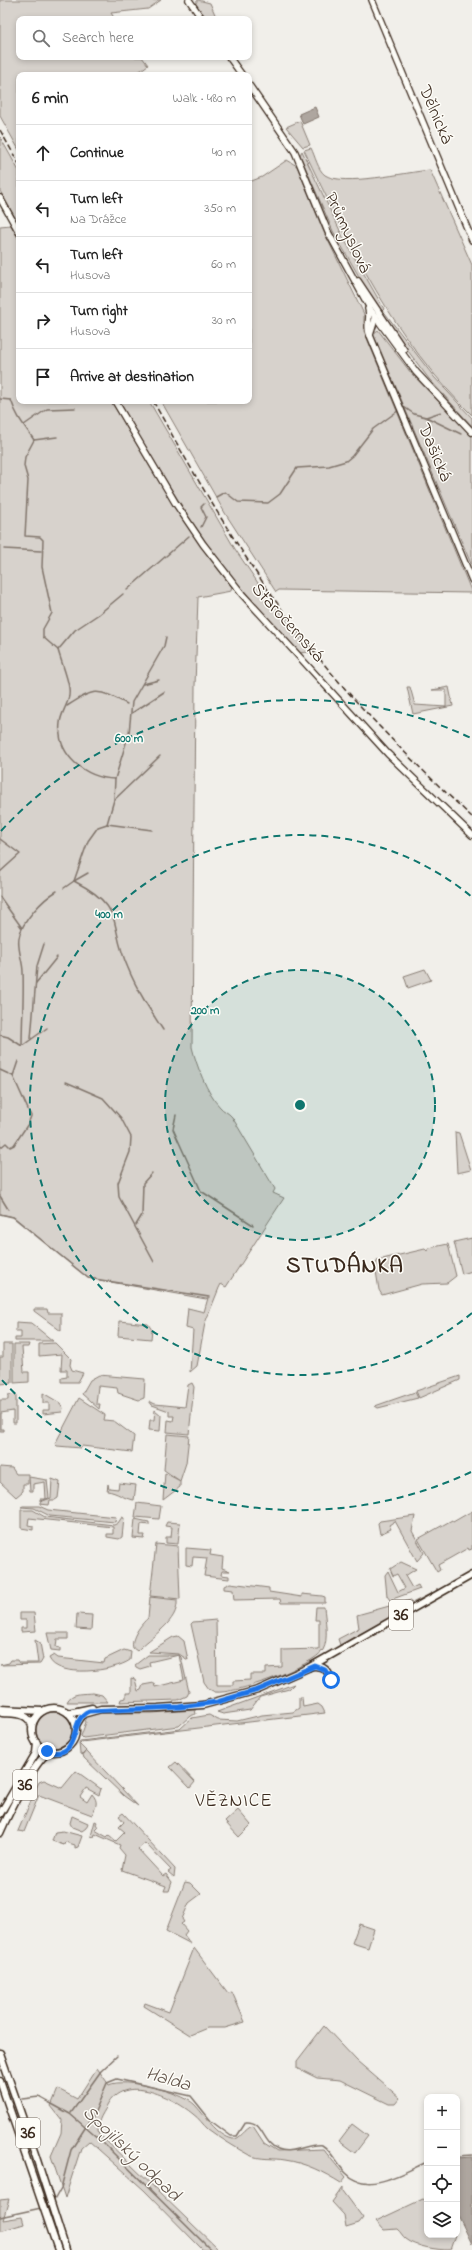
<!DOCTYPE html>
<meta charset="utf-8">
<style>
body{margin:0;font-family:"Indie Flower",sans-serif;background:#f2f2f2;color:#222}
.controls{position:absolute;right:12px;bottom:12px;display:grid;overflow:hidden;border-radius:8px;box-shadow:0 2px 6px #0003}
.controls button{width:36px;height:36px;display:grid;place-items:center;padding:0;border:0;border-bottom:1px solid #e0e0e0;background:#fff;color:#222;font:20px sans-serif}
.stop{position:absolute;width:12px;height:12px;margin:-9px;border:3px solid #1a73e8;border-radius:50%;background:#fff}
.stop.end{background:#1a73e8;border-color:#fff;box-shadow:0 1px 4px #0008}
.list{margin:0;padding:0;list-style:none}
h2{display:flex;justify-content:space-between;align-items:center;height:52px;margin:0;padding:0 16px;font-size:17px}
h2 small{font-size:13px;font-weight:400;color:#767676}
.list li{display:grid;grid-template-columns:26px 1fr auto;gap:12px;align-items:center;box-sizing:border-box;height:56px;padding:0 16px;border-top:1px solid #e0e0e0}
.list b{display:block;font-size:15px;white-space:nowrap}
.list p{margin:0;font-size:13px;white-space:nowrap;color:#767676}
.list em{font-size:13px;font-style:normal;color:#767676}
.icon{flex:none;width:22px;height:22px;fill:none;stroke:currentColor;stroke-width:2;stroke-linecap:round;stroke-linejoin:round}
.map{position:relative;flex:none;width:472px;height:2250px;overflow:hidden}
.search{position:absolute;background:#fff;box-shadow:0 2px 6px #0003;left:16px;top:16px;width:236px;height:44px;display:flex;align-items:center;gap:10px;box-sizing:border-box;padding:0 14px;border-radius:8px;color:#767676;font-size:15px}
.panel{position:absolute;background:#fff;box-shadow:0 2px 6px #0003;left:16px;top:72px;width:236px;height:332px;border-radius:8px}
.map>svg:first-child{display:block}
</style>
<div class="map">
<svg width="472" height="2250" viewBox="0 0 472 2250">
<rect width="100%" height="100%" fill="#f1efea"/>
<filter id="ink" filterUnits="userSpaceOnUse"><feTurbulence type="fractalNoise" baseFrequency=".025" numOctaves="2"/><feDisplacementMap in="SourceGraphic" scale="8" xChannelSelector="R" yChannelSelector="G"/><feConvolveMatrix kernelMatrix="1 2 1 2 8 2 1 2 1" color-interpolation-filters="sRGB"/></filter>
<g filter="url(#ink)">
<g fill="#d7d2cc" stroke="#897e75">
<path d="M0 0H161L148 9 111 13 115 19H19V57H142L148 65 134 75H19V150L0 116Z"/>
<path d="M198 0 210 3 217 19H208L195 4Z"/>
<path d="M300 121 310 145 303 147 286 127Z"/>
<path d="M0 137 19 171V225L0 191Z"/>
<path d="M311 148C315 156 318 170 325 175 343 187 407 172 430 170L472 265V415C395 341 349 245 304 150Z"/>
<path d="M302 151 344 239 384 309 380 313 333 231 300 155Z"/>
<path d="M287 160 297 166 323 230 362 310 364 314V331L472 593 279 590 276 592 225 513 161 401H249V182L262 177Z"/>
<path d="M11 225 19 240V401H111C149 465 185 530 232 587L231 591 198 597 195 686 192 1047C196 1064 207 1094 220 1107 223 1111 228 1112 232 1117L275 1189 273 1193 284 1198 226 1287 221 1284 219 1288 205 1323 197 1366 190 1372 193 1330 186 1328 188 1308 204 1312 208 1298 206 1299 88 1278 14 1217 0 1214V226Z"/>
<path d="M385 313 434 377 472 418V426L429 379 381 315Z"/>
<path d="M378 330 411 373 472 436V566L378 345 373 334Z"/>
<path d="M119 401H149L235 549 260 586 310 652 298 653C266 617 233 581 205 541 174 496 147 448 119 401Z"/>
<path d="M407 687H410L415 705 446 707V690H432L449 687 453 706 413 714Z"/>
<path d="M425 969 431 980 408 988 404 976Z"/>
<path d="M455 1132 459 1133 471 1170 457 1173Z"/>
<path d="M472 1238V1271L462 1274 454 1242Z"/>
<path d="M448 1244 456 1276 447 1283 422 1284 382 1295 379 1290 375 1265 378 1260 425 1249 427 1251 429 1248Z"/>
<path d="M34 1309H47L48 1313H61V1331L34 1311Z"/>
<path d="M119 1321 148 1324 152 1330 151 1339 118 1336Z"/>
<path d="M16 1322 31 1323 53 1341H15V1338H21V1331H16Z"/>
<path d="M55 1343 71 1359 70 1365 72 1370 83 1373 78 1382H61V1378L67 1377V1370H61L62 1354 39 1356V1344Z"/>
<path d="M3 1344H12V1383L0 1384V1357H3Z"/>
<path d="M14 1344H29L28 1347H22L24 1372H29V1382L14 1383Z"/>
<path d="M99 1375 145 1379 144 1398 139 1400 118 1393 117 1388 98 1386 96 1404H100L99 1409 82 1394 90 1380Z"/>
<path d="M460 1376V1380L419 1398 416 1391Z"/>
<path d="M192 1383 194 1387 189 1434 167 1432 168 1420 173 1421 174 1416H169V1411L152 1405 149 1401 155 1404 185 1407 188 1385Z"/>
<path d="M415 1392 418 1398 378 1408 375 1406Z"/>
<path d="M43 1393 60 1403 63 1408 62 1412 43 1414V1410H49V1403H43Z"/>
<path d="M16 1394V1423H13V1411L1 1413V1429H4V1431H0V1400H8V1395Z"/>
<path d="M79 1398 105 1415 104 1420 114 1421 134 1436 132 1452 82 1446 81 1448 57 1446 55 1444Z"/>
<path d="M155 1410 161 1415 160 1431 149 1430 150 1420H154Z"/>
<path d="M167 1434 189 1436 186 1463 180 1481 164 1470Z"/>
<path d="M0 1467 12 1468 16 1474H28V1484H23V1491L16 1497 0 1482Z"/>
<path d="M165 1473 180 1481V1487L163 1500Z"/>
<path d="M29 1477 47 1480 49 1498 40 1501V1499H46L45 1482 33 1484V1491H30Z"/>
<path d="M52 1479 60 1482 58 1498 55 1500H50L49 1505 40 1504V1502L51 1498Z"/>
<path d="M119 1483 136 1485 134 1500C124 1499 117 1492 107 1491L108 1484 109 1488 118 1489Z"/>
<path d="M137 1503 161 1506 159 1519 135 1517Z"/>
<path d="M23 1506H39L48 1510 116 1517 115 1522 50 1516 34 1508 21 1507Z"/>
<path d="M21 1510H33L45 1517 114 1525 118 1523 122 1517 124 1518 122 1537 119 1539 107 1537V1534H113V1527L29 1518 28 1525 33 1526V1530L21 1528Z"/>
<path d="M472 1511V1549L469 1550 468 1548 438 1565 440 1570 437 1572 418 1539 452 1520 453 1522Z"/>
<path d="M415 1516 412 1531 424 1553 417 1561 395 1521 389 1525 391 1529 380 1534 378 1523 380 1521Z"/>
<path d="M135 1519 149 1522V1525L141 1524 140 1535H145L144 1539 133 1538Z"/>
<path d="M167 1522 180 1523 178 1544 166 1543V1537H171L172 1527 165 1526Z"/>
<path d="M156 1544 178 1546 180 1599 150 1596Z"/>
<path d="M186 1548 211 1550 210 1555 223 1557 222 1568 230 1571H222L221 1575 229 1576V1579L204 1576 207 1558 193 1557 192 1566 186 1565Z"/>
<path d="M401 1562 416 1569 405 1576 412 1588 418 1585 420 1589 390 1600 387 1596 385 1575 388 1571 398 1592 405 1588 397 1574 393 1576 390 1569Z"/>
<path d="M230 1583 269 1588V1592L302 1597V1594L322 1596 325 1597V1603H281L280 1599 234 1600 233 1590 224 1589V1586Z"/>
<path d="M437 1588 438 1591 340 1645 338 1639 359 1628 357 1615 411 1600 412 1603 436 1591Z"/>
<path d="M150 1597 177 1600C179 1622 151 1636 137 1651L133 1648C130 1639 141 1624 148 1618Z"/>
<path d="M316 1607H324C325 1618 329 1640 323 1650 313 1666 235 1695 215 1692L209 1689 204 1682 191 1624 193 1622 216 1620 217 1685H233V1681L250 1680V1674H266V1668L282 1667V1650L319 1649V1620H315Z"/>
<path d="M20 1613H34L36 1631 21 1632V1628H26V1620H20Z"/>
<path d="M77 1614 92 1615 91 1630 76 1629Z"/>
<path d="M47 1633H68V1639H57L56 1647 60 1648V1651L51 1650Z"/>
<path d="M178 1636 184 1641 188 1660 179 1654 149 1652 173 1637Z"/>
<path d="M35 1640 40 1643 43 1659 40 1664 0 1665 9 1663 11 1660H17L19 1663H38Z"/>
<path d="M124 1650 131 1652 130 1660C115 1671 57 1679 49 1658L54 1655 58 1658 104 1663 105 1659Z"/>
<path d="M148 1655H179L181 1657 189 1692 187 1696 178 1700 120 1702 121 1699 126 1698V1693H131V1678L135 1679 138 1691 141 1690 143 1685 154 1683 155 1687 184 1680 179 1655 149 1662 150 1666 140 1669 136 1667 135 1665Z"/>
<path d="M294 1684 289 1689 260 1697 250 1710 223 1714 217 1712Z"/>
<path d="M93 1693 102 1695 108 1702H67C71 1692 84 1694 93 1693Z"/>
<path d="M299 1697H302L303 1707 318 1704 322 1707 325 1713 81 1742 79 1744 86 1751 82 1755 80 1754 79 1743 80 1741 180 1729 192 1718 209 1715 218 1720 237 1721 262 1715 293 1712 299 1708Z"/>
<path d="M195 1710 196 1714 190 1716 179 1726 83 1738 81 1736 86 1722 83 1716 90 1713H152Z"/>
<circle cx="54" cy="1730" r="18"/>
<path d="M87 1752 138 1806 124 1796 84 1758 83 1755Z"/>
<path d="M176 1762 195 1782 190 1788 170 1767Z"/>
<path d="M76 1771 101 1789 99 1795 86 1788 80 1797 87 1802 92 1794C99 1802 96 1806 92 1815L39 1795 24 1832 18 1831 39 1782 44 1780 62 1788Z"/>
<path d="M238 1810 251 1825 239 1837 225 1822Z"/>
<path d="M123 1813 175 1869 174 1877 168 1872 171 1870 145 1843 138 1849 163 1876 166 1874 172 1882 169 1891H164L166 1886 122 1870 125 1855 119 1848 120 1845 95 1834 94 1837 91 1836 95 1821 97 1822 96 1824 98 1827 95 1830 107 1837 109 1835 116 1841 125 1832 119 1827 124 1822 119 1816Z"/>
<path d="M72 1816 88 1823 86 1828 82 1831 72 1827 70 1823Z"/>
<path d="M63 1831 82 1836 78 1847 75 1848V1845L65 1842 64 1845 52 1841 55 1832Z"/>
<path d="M185 1882 190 1883 201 1894 189 1903 182 1919 184 1922 181 1924 187 1931 184 1935 191 1944 166 1931Z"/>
<path d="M359 1924 374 1929 368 1948 352 1943Z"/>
<path d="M194 1948 228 1993 232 1992 245 2022 225 2028H207L190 2035 144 2006 145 2003 169 2012Z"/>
<path d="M324 2026 357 2061 400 2098 395 2104H389L340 2080 317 2078 297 2068V2061Z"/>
<path d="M97 2068 109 2085C124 2077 181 2092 194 2104 204 2114 217 2136 233 2139 240 2140 245 2128 253 2126L264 2143 277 2151 323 2149 346 2177 341 2183C323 2172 306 2163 285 2160 274 2158 260 2160 249 2155 236 2148 220 2138 208 2129 203 2125 199 2118 193 2114 171 2096 124 2073 107 2106 102 2115 95 2124 99 2134L219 2250H203L144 2190 89 2141 81 2148 65 2198 51 2156 61 2133 62 2120 51 2106 58 2089 77 2099Z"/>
<path d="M352 2124 368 2136 355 2153 339 2141Z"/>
<path d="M343 2187V2191L363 2218 359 2223 346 2227 344 2215 332 2202Z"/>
<path d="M9 2199 3 2220 22 2217 24 2224 0 2231V2200Z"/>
<path d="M423 2199 427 2201V2235H455L450 2250C437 2250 416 2247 406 2239 402 2236 401 2232 397 2229L384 2230 376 2221Z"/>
</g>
<g fill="#aea69f" stroke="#80746b">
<path d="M315 107 319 117 303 124 299 114Z"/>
<path d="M472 2157V2244L457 2213V2158Z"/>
</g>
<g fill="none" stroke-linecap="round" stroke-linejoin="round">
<g stroke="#80746b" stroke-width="1.5">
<path d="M0 399 11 400C17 418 24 425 34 440L25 457 24 466 28 480 25 536 40 537 43 540 42 567 52 613 43 629V637L58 650"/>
<path d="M404 407 414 414 426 417 461 434"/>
<path d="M426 417 441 412"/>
<path d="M24 425 47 409 75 408"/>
<path d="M34 440 57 437"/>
<path d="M216 497 225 492 238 502 268 503 280 494 297 468 329 466 346 461 352 456 373 429 399 410"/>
<path d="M201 527 206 517 201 507 204 504"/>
<path d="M4 549 41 551"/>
<path d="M127 590 189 536"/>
<path d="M143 684 159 680"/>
<path d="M67 706C95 688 97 688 127 704"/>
<path d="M132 713 164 692"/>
<path d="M115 779C86 778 56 756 60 723 61 711 71 702 69 688 68 678 61 661 58 650L75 630 99 614 123 594"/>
<path d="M114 800 160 756"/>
<path d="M107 824 114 800 115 779 129 733 132 702 164 646 166 637"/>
<path d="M0 839 20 854 0 872"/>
<path d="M74 881C127 908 108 924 128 968 137 990 150 1010 163 1030"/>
<path d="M74 881 88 873"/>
<path d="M64 888 74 881 88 841 98 827 107 824 152 830"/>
<path d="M0 897 22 928"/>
<path d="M36 983 57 957"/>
<path d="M0 1035 8 1037 22 1046"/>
<path d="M31 1039 37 966 44 944"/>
<path d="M22 1046C22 1021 24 996 23 972 23 961 17 949 19 938 21 922 43 899 57 891"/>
<path d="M22 1046 47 1028"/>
<path d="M0 1070 13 1076"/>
<path d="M66 1082 103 1098 121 1118 131 1137 130 1152 118 1183 119 1197 154 1262"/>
<path d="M176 1115 173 1129 201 1191 253 1225"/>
<path d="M0 1148 6 1143 10 1147 14 1145 28 1124 31 1116 13 1076 18 1061"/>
<path d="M0 1196 8 1209"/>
<path d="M0 1214 13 1217 88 1278 209 1297"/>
<path d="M136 1225 142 1215 143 1183 152 1173"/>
<path d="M22 2099 39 2097 70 2114 100 2140 211 2250"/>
<path d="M71 2113 101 2071 117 2056"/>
<path d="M457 2156 472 2155"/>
<path d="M52 2204 61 2188 71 2150 94 2114 107 2083 117 2079 191 2096 211 2121 231 2136H237L246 2122C264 2121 261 2142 278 2149 293 2155 307 2143 322 2145 332 2151 337 2165 346 2173 368 2196 404 2172 427 2162"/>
<path d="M0 2217 41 2208"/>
</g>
<g stroke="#3b2a1e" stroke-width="8">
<g id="secondary">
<path d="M189 0 202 19"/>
<path d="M372 0 472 240"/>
<path d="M229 57 242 75"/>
<path d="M249 85 295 152 328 232 372 312 416 372 472 432"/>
<path d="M0 198 19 232"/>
<path d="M358 281 404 350"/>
<path d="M368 309C371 318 366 324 369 333L472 580"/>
<path d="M370 335 376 316"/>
<path d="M115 401 176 504 203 544 242 594 388 754 472 835"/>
</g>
</g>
<g stroke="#3b2a1e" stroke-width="9">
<g id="primary">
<path d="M313 1666C323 1665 329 1671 331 1680"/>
<circle cx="54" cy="1730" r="22"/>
<path d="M0 1709 42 1711"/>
<path d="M2 1713C14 1714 28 1712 32 1726"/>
<path d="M68 1713 92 1708"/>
<path d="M76 1725 83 1714 101 1709 158 1708 203 1705 258 1690 308 1668 472 1575"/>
<path d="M0 1814 36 1753 37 1743"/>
<path d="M0 1833C7 1817 36 1757 50 1752"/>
<path d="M0 2053 36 2157 66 2250"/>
<path d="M0 2081 58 2250"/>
</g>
</g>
<use href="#secondary" stroke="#fdfcf7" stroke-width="5.5"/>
<use href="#primary" stroke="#fdfcf7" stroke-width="6"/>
<g stroke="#3b2a1e" stroke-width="1.5" stroke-dasharray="6 3" stroke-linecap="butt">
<path d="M0 130 19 164"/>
<path d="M153 401C201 487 250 571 311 648 360 710 415 764 472 817"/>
</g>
</g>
</g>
<g fill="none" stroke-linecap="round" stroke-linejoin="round" filter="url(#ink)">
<path stroke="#1a73e8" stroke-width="5" d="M47 1751C82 1761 68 1719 89 1711L179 1707 217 1702 258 1690 315 1666 325 1670 331 1680"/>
</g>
<circle cx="300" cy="1105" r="135" fill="#0f766e" fill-opacity=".12"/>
<g fill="none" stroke="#0f766e" stroke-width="2" stroke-dasharray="7 5">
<circle cx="300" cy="1105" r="135"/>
<path d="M472 1313A270 270 0 1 1 472 897"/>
<path d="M471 1472A405 405 0 0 1 1 1379M1 831A405 405 0 0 1 471 738"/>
</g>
<g text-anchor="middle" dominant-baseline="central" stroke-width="3" stroke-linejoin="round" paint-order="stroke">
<g fill="#fdfcf7" stroke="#75695f" stroke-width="1">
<rect x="389" y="1600" width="24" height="30" rx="3"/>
<rect x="13" y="1770" width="24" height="30" rx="3"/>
<rect x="16" y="2118" width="24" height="30" rx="3"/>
</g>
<g font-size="17" font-weight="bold" fill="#3b2a1e">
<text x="401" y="1615">36</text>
<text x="25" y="1785">36</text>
<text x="28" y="2133">36</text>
</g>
<g font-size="18" fill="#3b2a1e" stroke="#fdfcf7">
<text transform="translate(435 115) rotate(67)">Dělnická</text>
<text transform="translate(347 233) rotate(65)">Průmyslová</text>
<text transform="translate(434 453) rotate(67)">Dašická</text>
<text transform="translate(287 623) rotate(48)">Staročernská</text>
</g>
<g font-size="19" letter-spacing="1" fill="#3b2a1e" stroke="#fdfcf7">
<text x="234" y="1801">VĚZNICE</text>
</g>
<g font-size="19" font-style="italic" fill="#63554b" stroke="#fdfcf7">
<text transform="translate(168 2080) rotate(16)">Halda</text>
<text transform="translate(131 2154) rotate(44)">Spojilský odpad</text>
</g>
<g font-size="22" font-weight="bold" letter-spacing="1" fill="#3b2a1e" stroke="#fdfcf7">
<text x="345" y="1267">STUDÁNKA</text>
</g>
</g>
<circle cx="300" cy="1105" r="6" fill="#0f766e" stroke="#fdfcf7" stroke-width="2"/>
<g font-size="12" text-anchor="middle" font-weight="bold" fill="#0f766e" stroke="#fdfcf7" stroke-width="3" stroke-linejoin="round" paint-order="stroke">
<text x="129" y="742">600 m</text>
<text x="109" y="918">400 m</text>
<text x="205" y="1014">200 m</text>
</g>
</svg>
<div class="controls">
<button>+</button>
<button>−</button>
<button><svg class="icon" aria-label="locate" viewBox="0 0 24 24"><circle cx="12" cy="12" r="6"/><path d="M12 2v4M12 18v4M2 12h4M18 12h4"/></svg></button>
<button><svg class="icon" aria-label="layers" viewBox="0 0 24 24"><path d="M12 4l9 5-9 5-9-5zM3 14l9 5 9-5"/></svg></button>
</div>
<div class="stop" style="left:331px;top:1680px"></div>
<div class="stop end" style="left:47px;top:1751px"></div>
<div class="search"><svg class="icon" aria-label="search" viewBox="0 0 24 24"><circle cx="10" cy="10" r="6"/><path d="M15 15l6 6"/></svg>Search here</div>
<section class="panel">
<h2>6 min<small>Walk · 480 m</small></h2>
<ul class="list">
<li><svg class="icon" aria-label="ahead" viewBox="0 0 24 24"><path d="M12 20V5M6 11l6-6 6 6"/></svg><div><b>Continue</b></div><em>40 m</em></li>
<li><svg class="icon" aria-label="left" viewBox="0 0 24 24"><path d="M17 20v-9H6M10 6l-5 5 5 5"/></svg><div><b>Turn left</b><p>Na Drážce</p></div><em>350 m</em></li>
<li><svg class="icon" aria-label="left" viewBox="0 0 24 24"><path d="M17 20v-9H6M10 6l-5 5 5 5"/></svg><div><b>Turn left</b><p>Husova</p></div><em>60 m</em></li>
<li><svg class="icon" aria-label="right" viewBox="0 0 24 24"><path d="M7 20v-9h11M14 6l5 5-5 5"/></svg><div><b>Turn right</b><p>Husova</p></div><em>30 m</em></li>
<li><svg class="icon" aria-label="arrive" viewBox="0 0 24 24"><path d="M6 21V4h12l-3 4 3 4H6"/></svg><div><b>Arrive at destination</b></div></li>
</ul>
</section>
</div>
